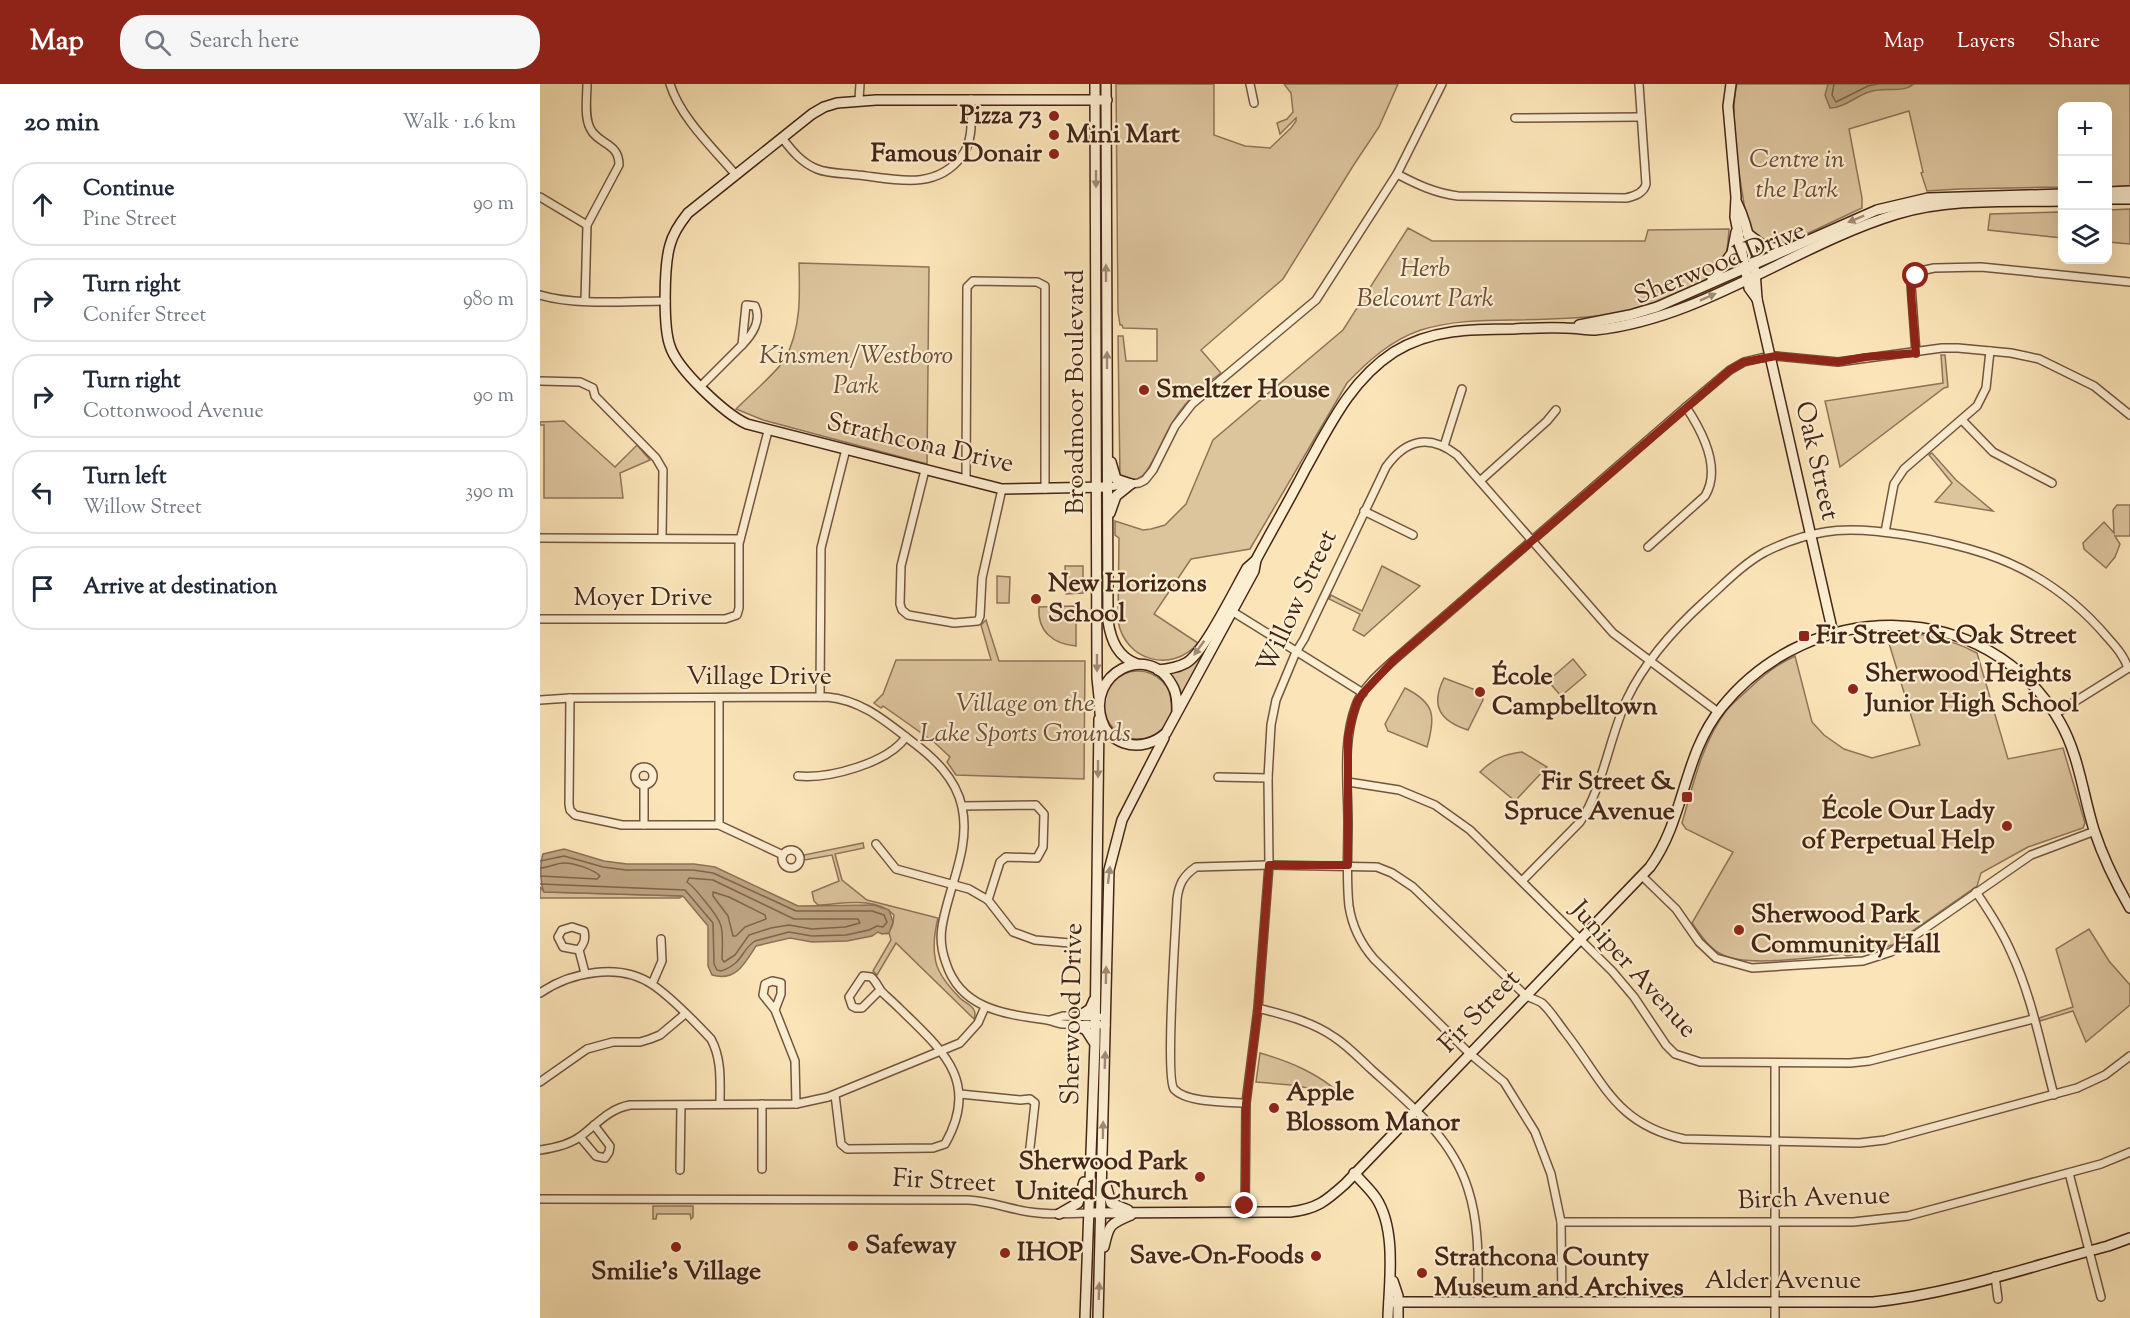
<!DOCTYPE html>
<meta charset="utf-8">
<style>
body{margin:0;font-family:"Sorts Mill Goudy",serif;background:#f6f6f7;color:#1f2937}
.controls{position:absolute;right:18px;top:18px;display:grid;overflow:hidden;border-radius:12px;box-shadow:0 6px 24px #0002}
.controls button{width:54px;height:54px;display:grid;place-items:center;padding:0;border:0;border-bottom:2px solid #e0e1e3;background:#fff;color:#1f2937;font:30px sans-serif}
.stop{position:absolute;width:18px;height:18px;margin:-14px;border:4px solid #8f2418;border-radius:50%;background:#fff}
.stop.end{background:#8f2418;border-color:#fff;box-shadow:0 2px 6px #0008}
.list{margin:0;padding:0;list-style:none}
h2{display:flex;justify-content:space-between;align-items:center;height:78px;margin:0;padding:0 24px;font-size:26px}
h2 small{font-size:20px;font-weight:400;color:#747a83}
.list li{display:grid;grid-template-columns:39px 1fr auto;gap:18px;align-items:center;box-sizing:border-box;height:84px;margin:0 12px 12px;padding:0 12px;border:2px solid #e0e1e3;border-radius:24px}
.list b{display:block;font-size:22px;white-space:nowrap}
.list p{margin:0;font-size:20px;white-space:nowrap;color:#747a83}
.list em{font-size:20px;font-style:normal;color:#747a83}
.icon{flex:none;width:33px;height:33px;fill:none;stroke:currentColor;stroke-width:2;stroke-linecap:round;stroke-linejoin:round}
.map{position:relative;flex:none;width:1590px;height:1234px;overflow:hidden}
header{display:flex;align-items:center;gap:36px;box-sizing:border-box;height:84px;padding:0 30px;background:#8f2418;color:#fff}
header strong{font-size:28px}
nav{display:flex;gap:33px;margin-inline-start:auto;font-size:21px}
.search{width:420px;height:54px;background:#f6f6f7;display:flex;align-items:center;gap:15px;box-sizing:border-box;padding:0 21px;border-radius:24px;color:#747a83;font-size:22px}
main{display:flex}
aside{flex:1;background:#fff}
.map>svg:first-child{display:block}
</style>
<header>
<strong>Map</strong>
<div class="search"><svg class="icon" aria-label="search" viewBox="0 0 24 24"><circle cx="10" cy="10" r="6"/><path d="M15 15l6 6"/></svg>Search here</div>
<nav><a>Map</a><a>Layers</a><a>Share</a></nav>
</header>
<main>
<aside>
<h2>20 min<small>Walk · 1.6 km</small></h2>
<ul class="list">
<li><svg class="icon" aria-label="ahead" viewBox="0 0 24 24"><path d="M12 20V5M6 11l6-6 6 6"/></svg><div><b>Continue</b><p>Pine Street</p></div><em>90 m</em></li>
<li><svg class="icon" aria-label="right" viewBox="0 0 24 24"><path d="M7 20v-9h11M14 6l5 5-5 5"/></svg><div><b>Turn right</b><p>Conifer Street</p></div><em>980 m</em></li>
<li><svg class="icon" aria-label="right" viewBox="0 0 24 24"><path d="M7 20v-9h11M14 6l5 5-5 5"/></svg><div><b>Turn right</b><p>Cottonwood Avenue</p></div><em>90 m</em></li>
<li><svg class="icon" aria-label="left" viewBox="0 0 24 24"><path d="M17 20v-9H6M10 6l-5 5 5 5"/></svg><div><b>Turn left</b><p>Willow Street</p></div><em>390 m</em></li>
<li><svg class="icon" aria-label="arrive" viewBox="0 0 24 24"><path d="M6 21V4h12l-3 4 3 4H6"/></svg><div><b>Arrive at destination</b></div></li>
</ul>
</aside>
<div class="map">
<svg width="1590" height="1234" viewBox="0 0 1590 1234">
<rect width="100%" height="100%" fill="#fbe5b8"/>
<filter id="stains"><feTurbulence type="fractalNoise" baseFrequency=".00333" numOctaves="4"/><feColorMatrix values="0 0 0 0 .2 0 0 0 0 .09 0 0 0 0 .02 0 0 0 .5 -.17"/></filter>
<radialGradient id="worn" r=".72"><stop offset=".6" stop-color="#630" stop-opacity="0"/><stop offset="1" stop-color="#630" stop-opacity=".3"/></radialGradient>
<g fill="#dcc49d" stroke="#90745a" stroke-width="1.5">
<path d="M576 0H674V51L705 62 730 64 751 44 756 37V34L740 50 737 39 747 35 753 28 751 9 744 0H858L839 43 813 82 743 195 661 266 681 289C660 304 642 320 630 343 622 356 613 382 602 392 595 398 588 396 580 395L578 252H583L586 277H617V245L583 244 582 241H580L578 228Z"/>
<path d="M1197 0H1590V102L1568 103V22H1522V103L1419 105 1387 107 1381 89 1383 88 1369 27 1309 45 1322 114V124L1241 162 1226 159 1216 153 1208 142 1206 131C1200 95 1188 36 1197 0Z"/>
<path d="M1590 125V160L1568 158V126Z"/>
<path d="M1522 128V154L1448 146 1450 130Z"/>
<path d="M868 144 892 157H1105L1108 146 1189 145C1188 156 1188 167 1184 177 1179 188 1163 197 1153 203 1097 235 1034 235 971 236 941 236 910 237 881 246 851 256 828 277 807 299L710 465 651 475 614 530 658 559C632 590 585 577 578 537L579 454 575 451V437L603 446 611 445 625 441 646 420 673 356 803 246Z"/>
<path d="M259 179 389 183 387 380 223 336 196 325C208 313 238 287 245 275 261 245 260 212 259 179Z"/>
<path d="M1401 271H1405L1408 303 1404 304 1300 383 1285 317 1403 299Z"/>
<path d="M24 337 75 383 97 361 110 376 80 389 83 414H4V341H0V338Z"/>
<path d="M1392 369 1416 396 1453 427 1395 418 1412 399 1389 371Z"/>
<path d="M1577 421H1590V452H1575L1580 460 1575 473 1566 484 1544 465 1543 459 1564 438 1574 449 1573 426Z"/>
<path d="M525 482H543V509L526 510Z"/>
<path d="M842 482 880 502 824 552 813 546 820 530 789 515 791 511 822 527Z"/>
<path d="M457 492 470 493 469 519H457Z"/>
<path d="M536 522V562C513 560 497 547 499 523Z"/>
<path d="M446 536 459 577H545L544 695 416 691 407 678 410 673 394 658 343 622 341 624 334 619 343 610 356 576H451L441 541Z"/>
<path d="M1345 546C1378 549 1407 553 1437 569L1468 675 1523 664 1545 739 1543 744 1488 763 1441 789 1437 802 1352 861 1340 865 1307 872 1303 870C1274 873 1206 884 1181 870 1168 863 1160 850 1152 839L1193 768 1146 745 1142 739C1153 701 1162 659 1186 627 1193 619 1202 611 1210 604 1223 591 1238 580 1255 572L1272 638 1284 651 1304 665 1332 674 1380 661Z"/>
<path d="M661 569 665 571 641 611 630 589 648 583Z"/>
<path d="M1033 575 1046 591 1021 612 1008 597Z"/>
<circle cx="598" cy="621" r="34"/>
<path d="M904 594 941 608 943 616 928 646C900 637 890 622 904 594Z"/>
<path d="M865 604C895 619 896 632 887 663L848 647 845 640Z"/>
<path d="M982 668 1007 683 975 717 940 688C953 675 964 670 982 668Z"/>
<path d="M323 759 324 764 295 770 302 796 327 816 398 834C395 846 393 861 395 873 396 887 410 904 420 914 424 918 432 921 434 926 436 930 435 932 434 935L356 859 337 891 333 887 351 856 349 849 346 850C353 845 353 839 354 831 337 812 301 820 278 821L274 817 272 808 299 797 292 771 264 776V771Z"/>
<path d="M0 803 4 808 143 812 139 814H0Z"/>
<path d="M1549 845 1569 877 1590 901V921L1546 958 1533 927 1500 937 1499 934 1533 923 1516 865Z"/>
<path d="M720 969C751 978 777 989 801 1010L751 1001 716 998Z"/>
<path d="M113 1122H153V1133L151 1135 150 1130H117L116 1135H113Z"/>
</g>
<g fill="#bda481" stroke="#8d7157" stroke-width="1.5">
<path d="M1288 0H1374C1362 10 1344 2 1329 8 1316 12 1304 24 1290 24L1285 11Z"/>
<path d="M24 765 64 777 87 780H154L175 783 258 822 334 821 349 826 353 838 349 849 342 850 338 848 332 852 307 857 272 858 250 854 216 862C205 879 196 898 172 891L168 882V842L143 812 4 808C0 800 0 778 3 770Z"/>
</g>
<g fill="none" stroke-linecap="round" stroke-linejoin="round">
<g stroke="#80644c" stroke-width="1.5">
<path d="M1294 0 1292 11 1296 18 1328 2 1338 0"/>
<path d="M0 777 24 772 63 783 86 786H153L173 789 256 827H332L344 831 347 838 343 843 337 842 329 846 306 851 272 852 249 848 215 857C200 867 204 879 181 887L177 886 174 880 173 839 145 806 0 800"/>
<path d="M0 784C8 784 16 779 24 779 34 779 53 785 60 792L57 795 0 792"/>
<path d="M149 794 173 796 254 835H318L320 839 305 843 272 845 249 841 231 844 209 851 195 871 184 878 182 875C183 843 185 841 164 816 159 810 154 803 147 798Z"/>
<path d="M173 808 189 813 225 831 226 835 205 843 196 852H193L188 832 173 812Z"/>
</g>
<g stroke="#72553f" stroke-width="10">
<g id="street">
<path d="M130 0C140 33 173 64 195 90"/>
<path d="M710 0 714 19"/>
<path d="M319 16 320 0"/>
<path d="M975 34 1101 33"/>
<path d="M243 55C252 67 262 79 277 85 289 90 305 89 318 91 354 95 395 107 421 73 434 57 431 35 431 15"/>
<path d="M857 90C878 101 895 109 918 112L1086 114C1095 112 1104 109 1106 100L1099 0"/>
<path d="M0 113 47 141"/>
<path d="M0 211C38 222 87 217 126 217"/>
<path d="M45 217 47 141 79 81C79 58 58 61 50 44 44 32 47 13 47 0"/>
<path d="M206 221 215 222C222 236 212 251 202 261Z"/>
<path d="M1376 269 1371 201 1378 190 1385 186 1394 184 1441 183 1590 198"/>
<path d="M0 297 40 298 53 304 55 312 116 374 123 386 122 454"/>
<path d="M161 302 202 261"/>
<path d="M1422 336 1453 368 1512 399"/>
<path d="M904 362 922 305"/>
<path d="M385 386 361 482 360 520 362 526 368 531 414 539 438 537 440 532 442 494 462 405"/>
<path d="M426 396 427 203 433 197 497 198 505 202V405"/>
<path d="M940 397 1007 337 1016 326"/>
<path d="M567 403 599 399 605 396 613 386 635 342 652 320 776 216 857 90 902 0"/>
<path d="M824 427 873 451"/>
<path d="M1345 448 1354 400 1364 385 1437 322 1446 304 1450 267"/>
<path d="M0 454 200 455"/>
<path d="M1108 463 1165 412C1182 384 1162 347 1146 323"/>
<path d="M690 526 823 609"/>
<path d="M0 535H185L197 531 199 524V460L228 347"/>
<path d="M280 613 281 464 306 365"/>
<path d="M30 614 29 720 30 726 35 731 82 741H179L243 771"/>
<path d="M0 616 30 614 287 613C321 616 344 636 370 656 393 673 416 694 422 723 431 764 408 804 402 843 400 855 402 868 406 879 421 926 466 930 507 936 513 937 518 940 524 940 538 941 552 940 566 941"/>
<path d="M1515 630 1590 583"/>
<circle cx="104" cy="692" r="9"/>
<path d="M258 692C289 695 348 679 366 653"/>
<path d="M678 693 728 694"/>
<path d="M808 698 859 706 895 721 930 746 1072 887 1094 913 1126 961 1135 970 1160 978 1310 979 1329 977 1493 935"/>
<path d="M104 700V741"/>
<path d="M422 722 496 721 504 730 503 763 497 774 466 773 460 778 448 816"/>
<path d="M179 741V614"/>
<path d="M336 760 356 785 429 805 448 816 473 848 495 856 530 859"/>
<circle cx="251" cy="775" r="9"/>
<path d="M1102 792 1136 825 1159 858 1176 874 1212 884 1323 877 1351 868 1491 771 1555 747"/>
<path d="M982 797 1040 738C1063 704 1069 654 1087 615 1105 577 1134 545 1165 517 1184 500 1203 480 1225 468 1243 459 1266 451 1285 448 1326 440 1406 457 1446 470 1494 486 1535 515 1568 554 1576 563 1584 572 1588 584"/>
<path d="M1436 808C1449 827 1462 847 1471 868 1492 913 1501 963 1514 1011"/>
<path d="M39 866 23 863 18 853 22 846 32 843 44 847C46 855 44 859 39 866L45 889"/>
<path d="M112 900 122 877 121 855"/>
<path d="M0 909C31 888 80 878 113 901 132 914 155 938 171 955 182 975 180 998 180 1020"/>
<path d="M718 924C744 931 771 937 794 953 808 962 820 975 832 986 870 1020 912 1054 928 1105 940 1142 938 1180 938 1218"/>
<path d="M235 926 241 910V899L232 897 225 900 223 911 235 926 255 977 256 1020"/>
<path d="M510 936 523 932 559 933"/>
<path d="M1235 979V1234"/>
<path d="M0 998 47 965 73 958H100L110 955 120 951 145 930"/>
<path d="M420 1010 480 1016 490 1015 495 1019 489 1072"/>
<path d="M295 1011 301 1060 307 1065 393 1064 405 1060C441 997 402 966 359 924 353 918 347 913 342 908 338 903 336 897 331 893L323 892 309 913 312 922 316 924H322L340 906"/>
<path d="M706 1019C688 1018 646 1019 634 1005 625 993 636 841 637 815 639 800 643 792 656 783L729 781 837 783 852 789 873 803 985 911C990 914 997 916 1002 919 1010 926 1018 939 1025 948 1064 998 1075 1040 1144 1055L1319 1059 1345 1056 1537 1004 1565 991 1590 972"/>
<path d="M40 1053 56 1072 65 1074 69 1068 70 1062 54 1041"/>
<path d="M0 1066C15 1064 29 1061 41 1052 58 1039 69 1025 90 1021L256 1020 288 1013 420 959 438 939 445 923"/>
<path d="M222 1085V1020"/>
<path d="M140 1086 141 1021"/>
<path d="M1529 1089 1561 1213"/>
<path d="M0 1115 428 1116C450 1117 469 1125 490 1128 509 1131 529 1130 548 1129"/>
<path d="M705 1129 706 1019 718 924 729 781 728 694 731 641 736 616 756 568 764 555 846 383C866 355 889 350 917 371L1073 549 1178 628"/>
<path d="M1021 1138H1313L1368 1132 1561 1080 1590 1068"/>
<path d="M1455 1192 1458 1215"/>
<path d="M1022 1216 1021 1138 1011 1090 995 1048 964 998 929 969 834 875C821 860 812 842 809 822 806 795 808 766 808 739 808 701 802 658 816 621 822 604 841 588 854 576L1146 323 1190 286 1204 278 1221 274 1236 272 1298 278 1402 264H1418L1471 269 1499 275 1554 302 1590 331"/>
</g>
</g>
<g stroke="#442517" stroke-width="12">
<g id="secondary">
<path d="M555 0 557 594 559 613"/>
<path d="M566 0 568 537C571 557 578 573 597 580"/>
<path d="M1191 0 1188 22 1196 113 1195 133 1209 204 1217 215"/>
<path d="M567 16H336L297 19 284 23 272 30 148 129C140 139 133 149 130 161 124 181 123 243 130 262 137 285 185 330 207 340L462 405 567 403"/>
<path d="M1568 108 1590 107"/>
<path d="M1568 115H1590"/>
<path d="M1197 119C1210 145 1216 186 1217 215L1293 549"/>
<path d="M1207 149 1225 163 1244 165"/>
<path d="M1172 196 1192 169 1196 148"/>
<path d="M1039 241 1090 231 1117 223 1337 126 1388 114 1522 110"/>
<path d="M571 378 576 395 591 400"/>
<path d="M570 429 576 412 591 400"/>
<path d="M618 586C628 585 637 584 646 579 664 569 695 505 707 484L716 476"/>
<path d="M637 628C637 619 637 609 632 601 608 557 546 590 562 637 565 647 573 655 584 659 599 664 615 659 626 649L714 487 716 476C732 446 750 415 766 384 790 341 811 296 854 268 891 245 932 245 974 245 991 244 1009 243 1026 244 1036 244 1045 246 1055 246 1162 235 1255 161 1357 130 1409 114 1468 118 1522 117"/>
<path d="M538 933 550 925 554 916"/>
<path d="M533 940 546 946 553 957"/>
<path d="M814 1089C821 1097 830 1105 836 1114 857 1146 849 1199 848 1234"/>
<path d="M566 1101 571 1119 588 1126"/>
<path d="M548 1129 750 1128C777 1125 786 1117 805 1100L1110 783C1146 733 1142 672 1182 623 1270 513 1447 511 1520 638 1539 671 1543 711 1554 746 1563 773 1576 800 1590 824"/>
<path d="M519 1130 538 1119 544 1098"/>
<path d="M564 1163C569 1140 570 1140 591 1131"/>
<path d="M853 1197 858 1212V1234"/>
<path d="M849 1218H1333C1413 1210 1491 1182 1568 1162L1590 1154"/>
<path d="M545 1234 555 959 559 635"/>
<path d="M558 1234 569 786 582 736 624 654"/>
</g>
</g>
<use href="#street" stroke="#fceed1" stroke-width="7"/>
<use href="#secondary" stroke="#fceed1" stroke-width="9"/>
</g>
<defs><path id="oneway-solid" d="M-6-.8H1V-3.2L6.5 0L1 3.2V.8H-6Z" transform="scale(1.5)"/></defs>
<g fill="#a08a74">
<use href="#oneway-solid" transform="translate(556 95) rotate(90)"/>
<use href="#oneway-solid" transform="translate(1316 135) rotate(157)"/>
<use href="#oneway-solid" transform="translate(566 189) rotate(-90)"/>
<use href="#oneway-solid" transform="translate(1168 213) rotate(-24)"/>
<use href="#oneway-solid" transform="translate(567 276) rotate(-90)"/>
<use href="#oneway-solid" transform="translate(659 564) rotate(126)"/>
<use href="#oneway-solid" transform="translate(557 579) rotate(90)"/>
<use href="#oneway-solid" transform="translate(558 685) rotate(90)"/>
<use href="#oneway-solid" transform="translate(569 791) rotate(-83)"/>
<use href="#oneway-solid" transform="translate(566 891) rotate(-89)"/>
<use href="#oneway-solid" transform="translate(565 976) rotate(-88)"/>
<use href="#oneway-solid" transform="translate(563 1046) rotate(-89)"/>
<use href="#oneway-solid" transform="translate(559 1207) rotate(-88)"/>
</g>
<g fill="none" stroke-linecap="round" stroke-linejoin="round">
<path stroke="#8f2418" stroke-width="8" d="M705 1122 706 1020 718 924 729 781H808V653L812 634 817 618 823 609 854 576 1190 286 1204 278 1236 272 1298 278 1326 273 1376 269 1371 209V201L1376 192"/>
</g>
<g fill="#8f2418" stroke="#fceed1" stroke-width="2">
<circle cx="514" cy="32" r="6"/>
<circle cx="514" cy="51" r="6"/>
<circle cx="514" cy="70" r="6"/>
<circle cx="604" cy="306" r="6"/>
<circle cx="496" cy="515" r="6"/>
<rect x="1258" y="546" width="12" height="12" rx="3"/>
<circle cx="1313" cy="605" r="6"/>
<circle cx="940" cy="608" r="6"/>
<rect x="1141" y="707" width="12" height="12" rx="3"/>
<circle cx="1467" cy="742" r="6"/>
<circle cx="1199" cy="846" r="6"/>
<circle cx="734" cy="1024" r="6"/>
<circle cx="660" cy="1093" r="6"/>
<circle cx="313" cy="1162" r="6"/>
<circle cx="136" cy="1163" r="6"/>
<circle cx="465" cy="1169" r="6"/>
<circle cx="776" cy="1172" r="6"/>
<circle cx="882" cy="1189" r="6"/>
</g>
<g text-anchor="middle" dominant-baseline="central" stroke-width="4.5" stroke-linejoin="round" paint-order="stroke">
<g font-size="26" font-weight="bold" fill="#442517" stroke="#fceed1" text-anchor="start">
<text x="502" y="32" text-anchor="end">Pizza 73</text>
<text x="526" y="51">Mini Mart</text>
<text x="502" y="70" text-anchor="end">Famous Donair</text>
<text x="616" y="306">Smeltzer House</text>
<text x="508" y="500">New Horizons<tspan x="508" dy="30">School</tspan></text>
<text x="1276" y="552">Fir Street &amp; Oak Street</text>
<text x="1325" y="590">Sherwood Heights<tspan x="1325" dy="30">Junior High School</tspan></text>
<text x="952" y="593">École<tspan x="952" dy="30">Campbelltown</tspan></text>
<text x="1135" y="698" text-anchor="end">Fir Street &amp;<tspan x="1135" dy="30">Spruce Avenue</tspan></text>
<text x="1455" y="727" text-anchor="end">École Our Lady<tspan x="1455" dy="30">of Perpetual Help</tspan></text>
<text x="1211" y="831">Sherwood Park<tspan x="1211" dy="30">Community Hall</tspan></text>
<text x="746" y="1009">Apple<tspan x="746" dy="30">Blossom Manor</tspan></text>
<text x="648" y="1078" text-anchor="end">Sherwood Park<tspan x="648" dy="30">United Church</tspan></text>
<text x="325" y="1162">Safeway</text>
<text x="477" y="1169">IHOP</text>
<text x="764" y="1172" text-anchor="end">Save-On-Foods</text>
<text x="894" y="1174">Strathcona County<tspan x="894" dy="30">Museum and Archives</tspan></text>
<text x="136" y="1188" text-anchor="middle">Smilie's Village</text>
</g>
<g font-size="26" font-style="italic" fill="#6a4d38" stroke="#fceed1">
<text x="1257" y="76">Centre in<tspan x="1257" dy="30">the Park</tspan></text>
<text x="885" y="185">Herb<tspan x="885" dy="30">Belcourt Park</tspan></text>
<text x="316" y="272">Kinsmen/Westboro<tspan x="316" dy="30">Park</tspan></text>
<text x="485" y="620">Village on the<tspan x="485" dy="30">Lake Sports Grounds</tspan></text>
</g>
<g font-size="26" fill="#442517" stroke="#fceed1">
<text transform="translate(1180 180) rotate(-22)">Sherwood Drive</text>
<text transform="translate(536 308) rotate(-90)">Broadmoor Boulevard</text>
<text transform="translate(380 360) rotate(13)">Strathcona Drive</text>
<text transform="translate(1276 377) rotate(77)">Oak Street</text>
<text x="103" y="514">Moyer Drive</text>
<text transform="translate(758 518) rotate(-65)">Willow Street</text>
<text x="219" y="593">Village Drive</text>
<text transform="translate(1093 886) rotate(48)">Juniper Avenue</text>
<text transform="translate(940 928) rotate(-46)">Fir Street</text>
<text transform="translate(533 930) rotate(-89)">Sherwood Drive</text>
<text transform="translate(404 1098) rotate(3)">Fir Street</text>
<text transform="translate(1274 1115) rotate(-2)">Birch Avenue</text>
<text x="1243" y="1197">Alder Avenue</text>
</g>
</g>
<rect width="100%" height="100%" filter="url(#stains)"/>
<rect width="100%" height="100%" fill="url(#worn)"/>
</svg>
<div class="controls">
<button>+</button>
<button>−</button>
<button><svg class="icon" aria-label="layers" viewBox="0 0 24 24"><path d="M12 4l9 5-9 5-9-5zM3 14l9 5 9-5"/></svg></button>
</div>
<div class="stop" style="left:1376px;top:192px"></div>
<div class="stop end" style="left:705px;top:1122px"></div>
</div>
</main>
